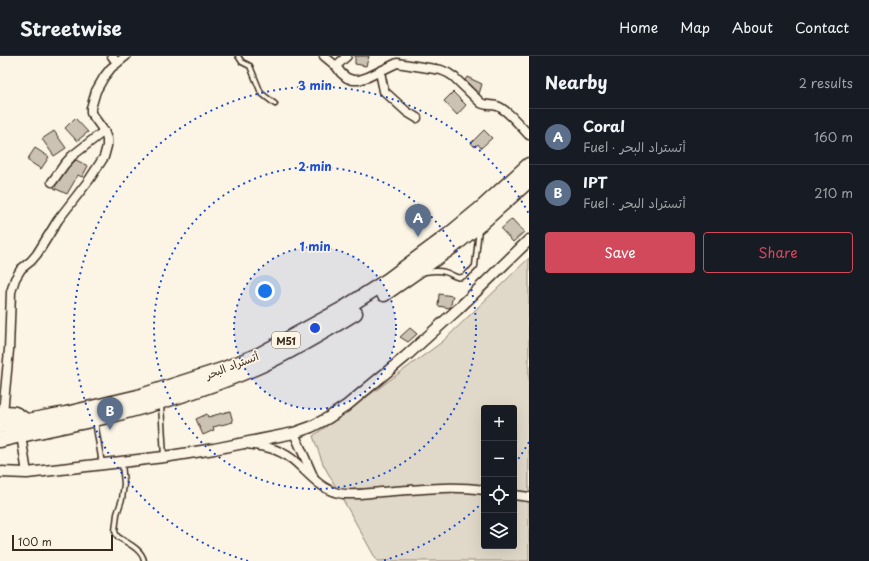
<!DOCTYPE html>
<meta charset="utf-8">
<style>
body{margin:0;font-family:"Playpen Sans","Playpen Sans Arabic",sans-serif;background:#20242c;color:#f1f3f6}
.controls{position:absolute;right:12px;bottom:12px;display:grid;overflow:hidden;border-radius:4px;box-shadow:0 4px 16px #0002}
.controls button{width:36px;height:36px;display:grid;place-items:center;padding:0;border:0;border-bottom:1px solid #363941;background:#171b24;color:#f1f3f6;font:20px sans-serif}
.scale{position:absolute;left:12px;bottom:10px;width:101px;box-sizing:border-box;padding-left:4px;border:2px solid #3b2a1e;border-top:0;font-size:11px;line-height:14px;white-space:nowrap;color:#3b2a1e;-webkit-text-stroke:3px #fcf5e5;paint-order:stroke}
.you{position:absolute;left:265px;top:235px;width:14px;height:14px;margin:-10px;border:3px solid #fff;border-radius:50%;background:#1a73e8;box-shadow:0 0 0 6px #1a73e833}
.badge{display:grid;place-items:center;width:26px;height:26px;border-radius:50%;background:#d1495b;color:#fff;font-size:13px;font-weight:700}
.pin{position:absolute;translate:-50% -33px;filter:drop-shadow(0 1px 2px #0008)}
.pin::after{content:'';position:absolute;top:21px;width:14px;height:12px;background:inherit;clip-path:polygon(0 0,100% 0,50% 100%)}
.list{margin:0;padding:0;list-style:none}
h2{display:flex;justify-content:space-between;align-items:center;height:52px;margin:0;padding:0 16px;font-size:17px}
h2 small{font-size:13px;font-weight:400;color:#9ea1a6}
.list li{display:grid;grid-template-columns:26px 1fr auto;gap:12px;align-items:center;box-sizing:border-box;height:56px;padding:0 16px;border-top:1px solid #363941}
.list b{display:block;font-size:15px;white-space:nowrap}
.list p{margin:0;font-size:13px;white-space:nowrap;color:#9ea1a6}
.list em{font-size:13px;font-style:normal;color:#9ea1a6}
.actions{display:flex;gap:8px;padding:12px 16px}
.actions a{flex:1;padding:9px 0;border:1px solid #d1495b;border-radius:4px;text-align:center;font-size:14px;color:#d1495b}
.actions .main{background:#d1495b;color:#fff}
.icon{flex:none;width:22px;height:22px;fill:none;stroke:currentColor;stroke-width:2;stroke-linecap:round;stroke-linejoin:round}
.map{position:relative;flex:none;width:529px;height:505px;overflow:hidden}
header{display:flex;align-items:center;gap:24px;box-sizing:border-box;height:56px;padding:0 20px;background:#171b24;border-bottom:1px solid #363941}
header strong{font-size:19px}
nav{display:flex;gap:22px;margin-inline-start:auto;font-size:14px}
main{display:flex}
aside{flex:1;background:#171b24}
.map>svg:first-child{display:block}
</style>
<header>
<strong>Streetwise</strong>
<nav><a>Home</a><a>Map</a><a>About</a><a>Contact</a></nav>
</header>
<main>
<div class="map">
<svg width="529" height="505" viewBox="0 0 529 505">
<rect width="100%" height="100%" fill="#fcf5e5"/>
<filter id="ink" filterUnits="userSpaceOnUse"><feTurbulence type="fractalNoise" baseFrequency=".025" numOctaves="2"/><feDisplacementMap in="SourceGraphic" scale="8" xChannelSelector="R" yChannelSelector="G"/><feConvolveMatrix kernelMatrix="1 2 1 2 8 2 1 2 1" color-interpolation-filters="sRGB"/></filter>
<g filter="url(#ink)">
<path fill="#e0d8c8" stroke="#8e8173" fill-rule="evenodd" d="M529 202V505H377L323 408 313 380 442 286ZM484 352H514V490H484Z"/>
<g fill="#ccc2b3" stroke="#3b2a1e">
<path d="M355 0H369L366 10 355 8Z"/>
<path d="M467 21 482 28 479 38 465 24Z"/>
<path d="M453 36 466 49 457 59 444 45Z"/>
<path d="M75 62 88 76 77 85 65 72Z"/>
<path d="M484 74 492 82 481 92 478 88 475 91 471 87Z"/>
<path d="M54 75 66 92 54 100 42 83Z"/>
<path d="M35 92 49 101 41 113 27 104Z"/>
<path d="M76 104 88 110 82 121 78 119 67 138 54 132 68 112Z"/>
<path d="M512 163 524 176 513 186 501 173Z"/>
<path d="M439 238 453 240 450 252 438 250Z"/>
<path d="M410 272 417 278 408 286 400 281Z"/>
<path d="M230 355 233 366 213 371 214 374 203 379 196 363 207 358 208 361Z"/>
</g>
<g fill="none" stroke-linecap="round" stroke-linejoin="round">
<g stroke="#3b2a1e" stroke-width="7">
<g id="service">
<path d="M238 0 242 6 250 10 261 37 275 48"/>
<path d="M425 216C431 215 439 214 445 216 455 219 458 226 468 217 471 215 473 213 475 210L479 173"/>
<path d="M161 348 164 401"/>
<path d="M95 365 102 408"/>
<path d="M122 407 124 428 122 443 117 458 115 475 116 478 118 481C127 487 142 493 144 505"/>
</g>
</g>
<g stroke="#3b2a1e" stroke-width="11">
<g id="minor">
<path d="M112 0 117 7"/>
<path d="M324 0 336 10 341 17 347 22 353 24H359L368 21 397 7 441 14 448 17 454 21 481 47C486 50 491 48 497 50 507 53 521 71 529 79"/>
<path d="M336 10 347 0"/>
<path d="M380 16 384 35 407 56 417 62"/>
<path d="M52 126 64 109 72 100 104 75"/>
<path d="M3 357 9 294 11 236 15 223 21 213 31 205 37 198 58 164 89 124 104 101 107 90V83L104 75 91 57V52L96 35 104 21 111 12 126 0"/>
<path d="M294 377 313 420"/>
<path d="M21 379 27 417"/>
<path d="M246 388C264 390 277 392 292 403 307 415 318 432 338 437 351 440 367 437 381 436 415 434 449 429 484 434"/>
<path d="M514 439 529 441"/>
</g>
</g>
<g stroke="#3b2a1e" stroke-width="13">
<path id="tertiary" d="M0 416 27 417 164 401 214 393 294 377 311 371 328 362 346 350 405 301 457 254 529 184"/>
</g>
<g stroke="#3b2a1e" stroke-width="17">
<g id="motorway">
<path d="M384 238 453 190 480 168 529 124"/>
<path d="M0 358C13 356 16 357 25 365"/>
<path d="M0 370 66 358 138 341 222 314 261 298 343 253 387 225 449 179 483 151 529 109"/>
<path d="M0 384C32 376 63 370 95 363 150 350 205 333 257 311 291 296 323 276 355 257"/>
</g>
</g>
<use href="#service" stroke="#fcf5e5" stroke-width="4"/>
<use href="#minor" stroke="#fcf5e5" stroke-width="8"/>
<use href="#tertiary" stroke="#fcf5e5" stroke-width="10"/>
<use href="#motorway" stroke="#fcf5e5" stroke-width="14"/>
</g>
</g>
<circle cx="315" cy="272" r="81" fill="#1d4ed8" fill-opacity=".12"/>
<g fill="none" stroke="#1d4ed8" stroke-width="2" stroke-dasharray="2 4">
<circle cx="315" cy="272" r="81"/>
<circle cx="315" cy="272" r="161"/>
<path d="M529 386A242 242 0 0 1 514 409M483 446A242 242 0 0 1 382 505M248 505A242 242 0 1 1 529 158"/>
</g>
<g text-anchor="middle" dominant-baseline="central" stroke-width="3.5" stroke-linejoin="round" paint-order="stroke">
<rect fill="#fcf5e5" stroke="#75675a" stroke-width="1" x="272" y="276" width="28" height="16" rx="3"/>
<g font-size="10" font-weight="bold" fill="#3b2a1e">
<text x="286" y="284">M51</text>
</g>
<g font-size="11" fill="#3b2a1e" stroke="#fcf5e5">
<text transform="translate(232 309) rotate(-21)">أتستراد البحر</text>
</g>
</g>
<circle cx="315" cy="272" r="6" fill="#1d4ed8" stroke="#fcf5e5" stroke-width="2"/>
<g font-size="12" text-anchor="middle" font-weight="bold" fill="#1d4ed8" stroke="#fcf5e5" stroke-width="3.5" stroke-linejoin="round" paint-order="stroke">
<text x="315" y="34">3 min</text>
<text x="315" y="115">2 min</text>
<text x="315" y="195">1 min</text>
</g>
</svg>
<div class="controls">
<button>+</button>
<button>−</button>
<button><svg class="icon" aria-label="locate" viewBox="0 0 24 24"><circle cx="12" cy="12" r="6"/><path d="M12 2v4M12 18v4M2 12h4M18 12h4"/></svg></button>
<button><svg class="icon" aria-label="layers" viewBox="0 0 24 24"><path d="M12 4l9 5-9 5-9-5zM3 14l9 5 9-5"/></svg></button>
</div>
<div class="scale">100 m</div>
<div class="you"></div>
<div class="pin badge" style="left:418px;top:181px;background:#5c6f8a">A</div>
<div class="pin badge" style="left:110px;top:374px;background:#5c6f8a">B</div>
</div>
<aside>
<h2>Nearby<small>2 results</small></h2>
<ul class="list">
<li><span class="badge" style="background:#5c6f8a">A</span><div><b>Coral</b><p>Fuel · أتستراد البحر</p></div><em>160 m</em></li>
<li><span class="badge" style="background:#5c6f8a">B</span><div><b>IPT</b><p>Fuel · أتستراد البحر</p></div><em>210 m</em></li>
</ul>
<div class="actions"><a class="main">Save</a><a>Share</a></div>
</aside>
</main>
